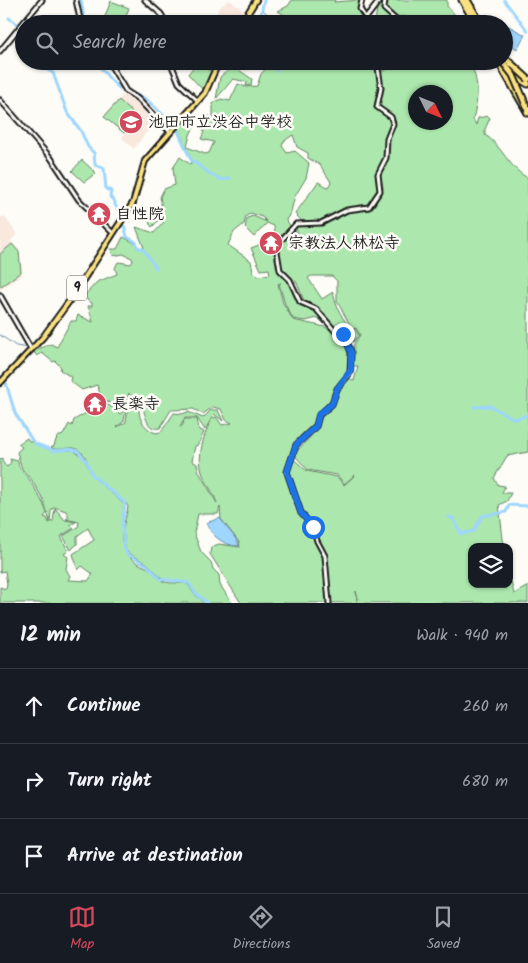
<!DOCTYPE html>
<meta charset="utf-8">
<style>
body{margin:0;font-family:Kalam,"Klee One",sans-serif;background:#242831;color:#f1f3f6}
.controls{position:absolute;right:15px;bottom:15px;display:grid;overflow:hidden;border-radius:10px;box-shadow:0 1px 4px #0004}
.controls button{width:45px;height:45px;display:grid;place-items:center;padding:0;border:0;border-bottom:1px solid #363941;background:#171b24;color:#f1f3f6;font:25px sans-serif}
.compass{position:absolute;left:408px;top:85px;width:45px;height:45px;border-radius:50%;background:#171b24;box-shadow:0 1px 4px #0004;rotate:133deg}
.stop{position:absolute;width:15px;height:15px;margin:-11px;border:4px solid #1a73e8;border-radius:50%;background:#fff}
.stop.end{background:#1a73e8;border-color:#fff;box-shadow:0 1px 5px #0008}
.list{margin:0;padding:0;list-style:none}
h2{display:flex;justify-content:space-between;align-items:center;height:65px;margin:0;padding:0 20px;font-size:21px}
h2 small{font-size:16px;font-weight:400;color:#9ea1a6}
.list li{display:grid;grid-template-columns:32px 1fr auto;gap:15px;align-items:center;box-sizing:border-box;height:75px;padding:0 20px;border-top:1px solid #363941}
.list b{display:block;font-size:19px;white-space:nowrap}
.list em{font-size:16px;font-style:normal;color:#9ea1a6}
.icon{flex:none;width:28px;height:28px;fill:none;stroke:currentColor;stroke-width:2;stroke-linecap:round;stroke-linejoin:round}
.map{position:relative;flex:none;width:528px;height:603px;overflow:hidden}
.search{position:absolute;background:#171b24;box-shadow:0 1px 4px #0004;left:15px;right:15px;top:15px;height:55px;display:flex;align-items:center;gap:12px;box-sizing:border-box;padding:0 18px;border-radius:28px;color:#9ea1a6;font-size:19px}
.sheet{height:290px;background:#171b24}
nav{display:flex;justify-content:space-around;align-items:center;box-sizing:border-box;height:70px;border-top:1px solid #363941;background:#171b24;font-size:14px;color:#9ea1a6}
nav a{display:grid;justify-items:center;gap:2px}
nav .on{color:#d1495b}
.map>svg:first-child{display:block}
</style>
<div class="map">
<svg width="528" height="603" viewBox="0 0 528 603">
<rect width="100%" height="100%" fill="#fdfcf7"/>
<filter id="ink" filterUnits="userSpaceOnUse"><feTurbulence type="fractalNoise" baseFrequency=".02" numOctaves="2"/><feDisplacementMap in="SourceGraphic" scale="10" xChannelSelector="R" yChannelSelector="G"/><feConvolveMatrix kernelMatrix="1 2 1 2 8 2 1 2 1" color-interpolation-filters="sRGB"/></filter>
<g filter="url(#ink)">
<g fill="#f9e8de">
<path d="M229 0 247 12 239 24H217L215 23 218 9Z"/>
<path d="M125 93 137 100 153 118V123L134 149 122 138 124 134 103 116Z"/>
<path d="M4 216 17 234 11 241 19 251 22 271V275L0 290V218Z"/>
</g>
<g fill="#ace7ad" stroke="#648264" fill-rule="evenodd">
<path d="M292 0H335L334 2 359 0 358 8 366 21H375L378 3 382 0 381 9 396 20H404L407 24H299L278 11 288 6Z"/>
<path d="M386 0H447V6L463 24H409L407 18H398L385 8Z"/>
<path d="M111 1 129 8 123 24 105 16Z"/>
<path d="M267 61H376L378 86 374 108 391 121V128L385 139V158L377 174C379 191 378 191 368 206L343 209 331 217 319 221H302L295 214 318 182 328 187 331 182 320 165 308 158V153L297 147 293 135 284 141 282 146 287 153 295 151 309 163 306 178 295 196 290 215 286 219 290 226 280 237 275 235 274 226 267 223 254 237 245 228 247 218 253 216 267 222 262 217 251 213 246 216 244 224 234 232 228 245 251 261 253 271 258 276 270 274 269 269 261 270 251 248 267 242 273 246 280 274 290 281 299 303 310 308 313 305 305 303 296 281 293 283 281 269 277 246 295 230 301 244 296 228 302 225H324L350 211 369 210 375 205 383 188 380 175 387 160 388 141 395 125 391 114 380 106 383 86 381 70 384 71 391 67 390 61H481L473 69C479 87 478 100 473 119L476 125 478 118 488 116 490 118 485 129V135C499 142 511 171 528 178V452L507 456 494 478 498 485 505 486 502 493H511L507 501 499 505 504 547H472V584H498L505 589 511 582 514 594 528 586V603H359L356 591 357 603H241L210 554 211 547 219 544 240 547 239 542 221 519 220 507 218 514H198L194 533 201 552 211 562 213 569 219 575 220 585 232 603H208L196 593 189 583 163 579 148 564 128 553 125 548 123 528 128 507 126 503C116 494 101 485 93 475 87 465 89 456 77 449 69 445 60 452 51 448L54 446 57 437 63 435 69 424 72 426 74 420 86 413 91 415 100 402 112 407 120 414 126 409 124 421 117 427 126 422 128 406 139 410C139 420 146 430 156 433L161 432 174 413 182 414 188 412 203 418 211 410H218L223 421 214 414 205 430 197 418H185L180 427 183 425 184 419H197L199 429 204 432 198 445 195 446 192 461 197 464 199 472 217 503C214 493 207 485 203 475 196 457 204 434 212 418L216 417 222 425 232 423 226 420 221 409 213 407 203 414 193 409 171 410 160 428C146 431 146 415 142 405L133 401 129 393 125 404 119 410 110 403 102 400 97 385 82 390 70 381 71 377 60 370 61 367 55 361 53 362 42 353 37 356 33 351 51 344 57 347 71 321H76L78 315 93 322 88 306H92V303L87 300 85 295 97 282 117 274 115 268 118 262 131 264 133 261 132 258 123 254 113 256 111 249H117L123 237 135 243 138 248H144L136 227 154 233 164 222 160 219 152 227 149 223C157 215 164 209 160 197L164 189 175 185 173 168 180 157 190 164 192 161 177 127 187 115 196 123 190 135 187 147 205 154 209 153 214 142 201 139 204 132 201 126 208 116 213 118V103L221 99 230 101 238 84 246 87 257 86 261 74 269 65ZM416 92H446V122H416ZM311 276H332L337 281V301L352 329 356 328 360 335 354 344 353 366H358L354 381 348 378 317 415 315 432 296 452V457L308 470 337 475 344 484 355 475 344 485 337 477 307 471 290 456 300 436 315 422 317 413 330 400 332 393 348 372 349 356 344 338 325 327 293 320 283 303 278 284 281 283 279 284 285 304 293 319 305 321 318 318 324 324 329 320C336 330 347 331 353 342L359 335 355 329 352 330C342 319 336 307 333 292L322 299 308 278Z"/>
<path d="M196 64 213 72 204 91 188 74Z"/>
<path d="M233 66 252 79 251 85 246 86 247 82 233 79 216 99 220 77Z"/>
<path d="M119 100 137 117 124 133 104 117Z"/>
<path d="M82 160 96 173 84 182 72 171Z"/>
<path d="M12 244 19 252 21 272 0 287V254Z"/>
<path d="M27 438 29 441 53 451 73 450 84 458 92 476 125 505C122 534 114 554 146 567 154 570 156 579 165 582 172 584 180 582 188 584L194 594 205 603H0V587L6 589 7 584 5 571 0 572V460L2 458 3 463 7 467 11 462 10 459 18 461C18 471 26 473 30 481 36 491 43 501 47 513L44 517 47 518 49 523 53 521 55 508 65 520 76 522 70 525 74 528 61 536 68 551 64 554 68 557 66 569 70 576 68 580 88 581 93 574 82 566 78 570 73 554 94 540 88 528 77 536V544L71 550 63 536 78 527 79 522 66 519 69 517 66 511 54 507 51 511 50 522 43 499 31 479 22 469 17 452 22 447 18 444Z"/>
</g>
<g fill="#9ed6fe" stroke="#6a8ca4">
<path d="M509 26 525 35 517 49 504 41V27Z"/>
<path d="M220 518C226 528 236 536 239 546 223 546 211 535 206 523Z"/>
</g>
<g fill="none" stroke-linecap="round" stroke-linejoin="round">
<g stroke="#6a8ca4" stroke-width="1">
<path d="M263 10 275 21 284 24"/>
<path d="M85 22 87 24"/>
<path d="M293 24 307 20 314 24"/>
<path d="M0 335 16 346 29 348"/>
</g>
<path stroke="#9ed6fe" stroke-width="2.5" d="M504 0 528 31"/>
<g stroke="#9ed6fe" stroke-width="3">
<path d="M81 0 84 19"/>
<path d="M9 18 17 24 24 37"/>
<path d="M259 24 264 0"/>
<path d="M39 61 44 68 53 73 67 112 81 131 88 147 94 153 95 165 104 168 106 189 111 191 110 197 115 202V205L122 215 120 220 125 228 127 237 136 242 137 247 143 249 156 268"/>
<path d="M96 61C102 70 115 87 124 91"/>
<path d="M270 61 277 71"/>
<path d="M131 93 146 99 174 125"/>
<path d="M176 127 191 160 213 176 223 180 230 178"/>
<path d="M0 380 6 383 15 413 32 440 36 444 55 451 70 449 78 451 87 462 92 475 125 503 122 526 124 548 127 554 147 565 161 579 189 583 195 593 207 603"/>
<path d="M474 407 490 406 515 419 528 415"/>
<path d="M449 517 453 518 461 534 474 531 482 516 506 512 509 505 528 506"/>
</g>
<g stroke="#1c1c1c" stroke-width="7">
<g id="secondary">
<path d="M76 0 81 24"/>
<path d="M145 0 161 14 167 24"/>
<path d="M362 0 360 9 366 18 380 0"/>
<path d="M385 0 384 9 396 20H406L408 24"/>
<path d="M0 51 42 0"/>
<path d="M108 61 126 91 138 99 170 132"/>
<path d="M170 61 179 83 198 101"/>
<path d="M0 100 51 158 79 200 113 233"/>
<path d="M0 295 31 349"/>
<path d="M329 603 325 556 317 541 313 527 301 513 287 472 296 445 316 426 319 415 332 404 337 389 350 373 351 352 345 337 335 331 316 309 300 302 290 280 280 270 276 246 296 224 321 223 347 210 369 207 380 191 378 174 386 158 387 139 393 124 391 117 377 107 381 88 377 61"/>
</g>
</g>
<g stroke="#1c1c1c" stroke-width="8">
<g id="primary">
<path d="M241 24 256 0"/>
<path d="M0 383 43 337 70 300 133 203 145 161 205 93 219 61"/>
</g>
</g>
<g stroke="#1c1c1c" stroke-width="9">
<g id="highway">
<path d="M462 0 476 24"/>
<path d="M467 0 481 24"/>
<path d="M498 61 528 113"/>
<path d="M510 73 528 84"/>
</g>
</g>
<use href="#secondary" stroke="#fdfcf7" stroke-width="3"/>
<use href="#primary" stroke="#fae181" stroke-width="4"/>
<use href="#highway" stroke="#fae181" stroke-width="5"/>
<g stroke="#1c1c1c" stroke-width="9" stroke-linecap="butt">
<g id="highway-bridge">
<path d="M504 57 528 79"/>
<path d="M502 61 513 75 528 110"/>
</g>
</g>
<use href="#highway-bridge" stroke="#fae181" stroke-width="5"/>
</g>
</g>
<g fill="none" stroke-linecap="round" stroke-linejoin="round" filter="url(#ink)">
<path stroke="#1a73e8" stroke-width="6" d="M313 527 301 513 287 472 296 445 316 426 319 414 332 404 337 389 351 370V352L343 334"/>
</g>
<defs>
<g id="school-disc" transform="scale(1.25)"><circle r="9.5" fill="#d1495b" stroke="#fdfcf7"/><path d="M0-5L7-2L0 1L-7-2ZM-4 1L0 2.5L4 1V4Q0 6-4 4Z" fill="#fff"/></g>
<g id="temple-disc" transform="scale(1.25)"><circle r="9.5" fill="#d1495b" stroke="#fdfcf7"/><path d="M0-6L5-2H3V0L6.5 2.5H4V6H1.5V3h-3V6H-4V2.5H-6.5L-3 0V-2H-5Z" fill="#fff"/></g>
</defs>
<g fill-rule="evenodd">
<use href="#school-disc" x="131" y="122"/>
<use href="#temple-disc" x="99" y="214"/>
<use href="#temple-disc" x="271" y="243"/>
<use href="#temple-disc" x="95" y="404"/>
</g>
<g text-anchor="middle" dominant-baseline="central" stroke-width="5" stroke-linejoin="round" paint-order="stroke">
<rect fill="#fdfcf7" stroke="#605f5e" stroke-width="1" x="67" y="275.5" width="20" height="25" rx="4"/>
<g font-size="15" font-weight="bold" fill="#1c1c1c">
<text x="77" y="288">9</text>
</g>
<g font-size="16" font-weight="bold" fill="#1c1c1c" stroke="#fdfcf7" text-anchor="start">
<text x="148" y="122">池田市立渋谷中学校</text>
<text x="116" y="214">自性院</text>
<text x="288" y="243">宗教法人林松寺</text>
<text x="112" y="404">長楽寺</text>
</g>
</g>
</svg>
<div class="controls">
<button><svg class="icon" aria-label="layers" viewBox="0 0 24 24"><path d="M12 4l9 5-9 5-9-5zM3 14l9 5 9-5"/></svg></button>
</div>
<svg class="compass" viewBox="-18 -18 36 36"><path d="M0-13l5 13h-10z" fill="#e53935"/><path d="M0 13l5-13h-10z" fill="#9ea1a6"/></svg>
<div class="stop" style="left:313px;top:527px"></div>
<div class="stop end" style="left:343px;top:334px"></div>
<div class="search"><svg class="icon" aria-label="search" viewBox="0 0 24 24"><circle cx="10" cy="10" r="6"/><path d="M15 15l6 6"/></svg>Search here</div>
</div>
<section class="sheet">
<h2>12 min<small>Walk · 940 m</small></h2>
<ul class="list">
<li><svg class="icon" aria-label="ahead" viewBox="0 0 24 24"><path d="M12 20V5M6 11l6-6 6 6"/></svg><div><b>Continue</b></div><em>260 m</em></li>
<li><svg class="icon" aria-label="right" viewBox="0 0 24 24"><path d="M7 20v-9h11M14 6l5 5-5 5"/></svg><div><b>Turn right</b></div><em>680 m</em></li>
<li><svg class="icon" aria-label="arrive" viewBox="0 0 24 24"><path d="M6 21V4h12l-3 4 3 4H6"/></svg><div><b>Arrive at destination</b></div></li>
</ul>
</section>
<nav>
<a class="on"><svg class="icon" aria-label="map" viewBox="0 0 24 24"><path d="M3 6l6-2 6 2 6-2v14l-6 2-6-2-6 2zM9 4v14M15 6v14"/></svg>Map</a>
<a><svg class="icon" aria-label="directions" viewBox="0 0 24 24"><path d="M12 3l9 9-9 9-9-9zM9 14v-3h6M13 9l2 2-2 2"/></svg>Directions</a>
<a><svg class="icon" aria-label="saved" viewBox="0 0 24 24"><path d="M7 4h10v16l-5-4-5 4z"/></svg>Saved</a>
</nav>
